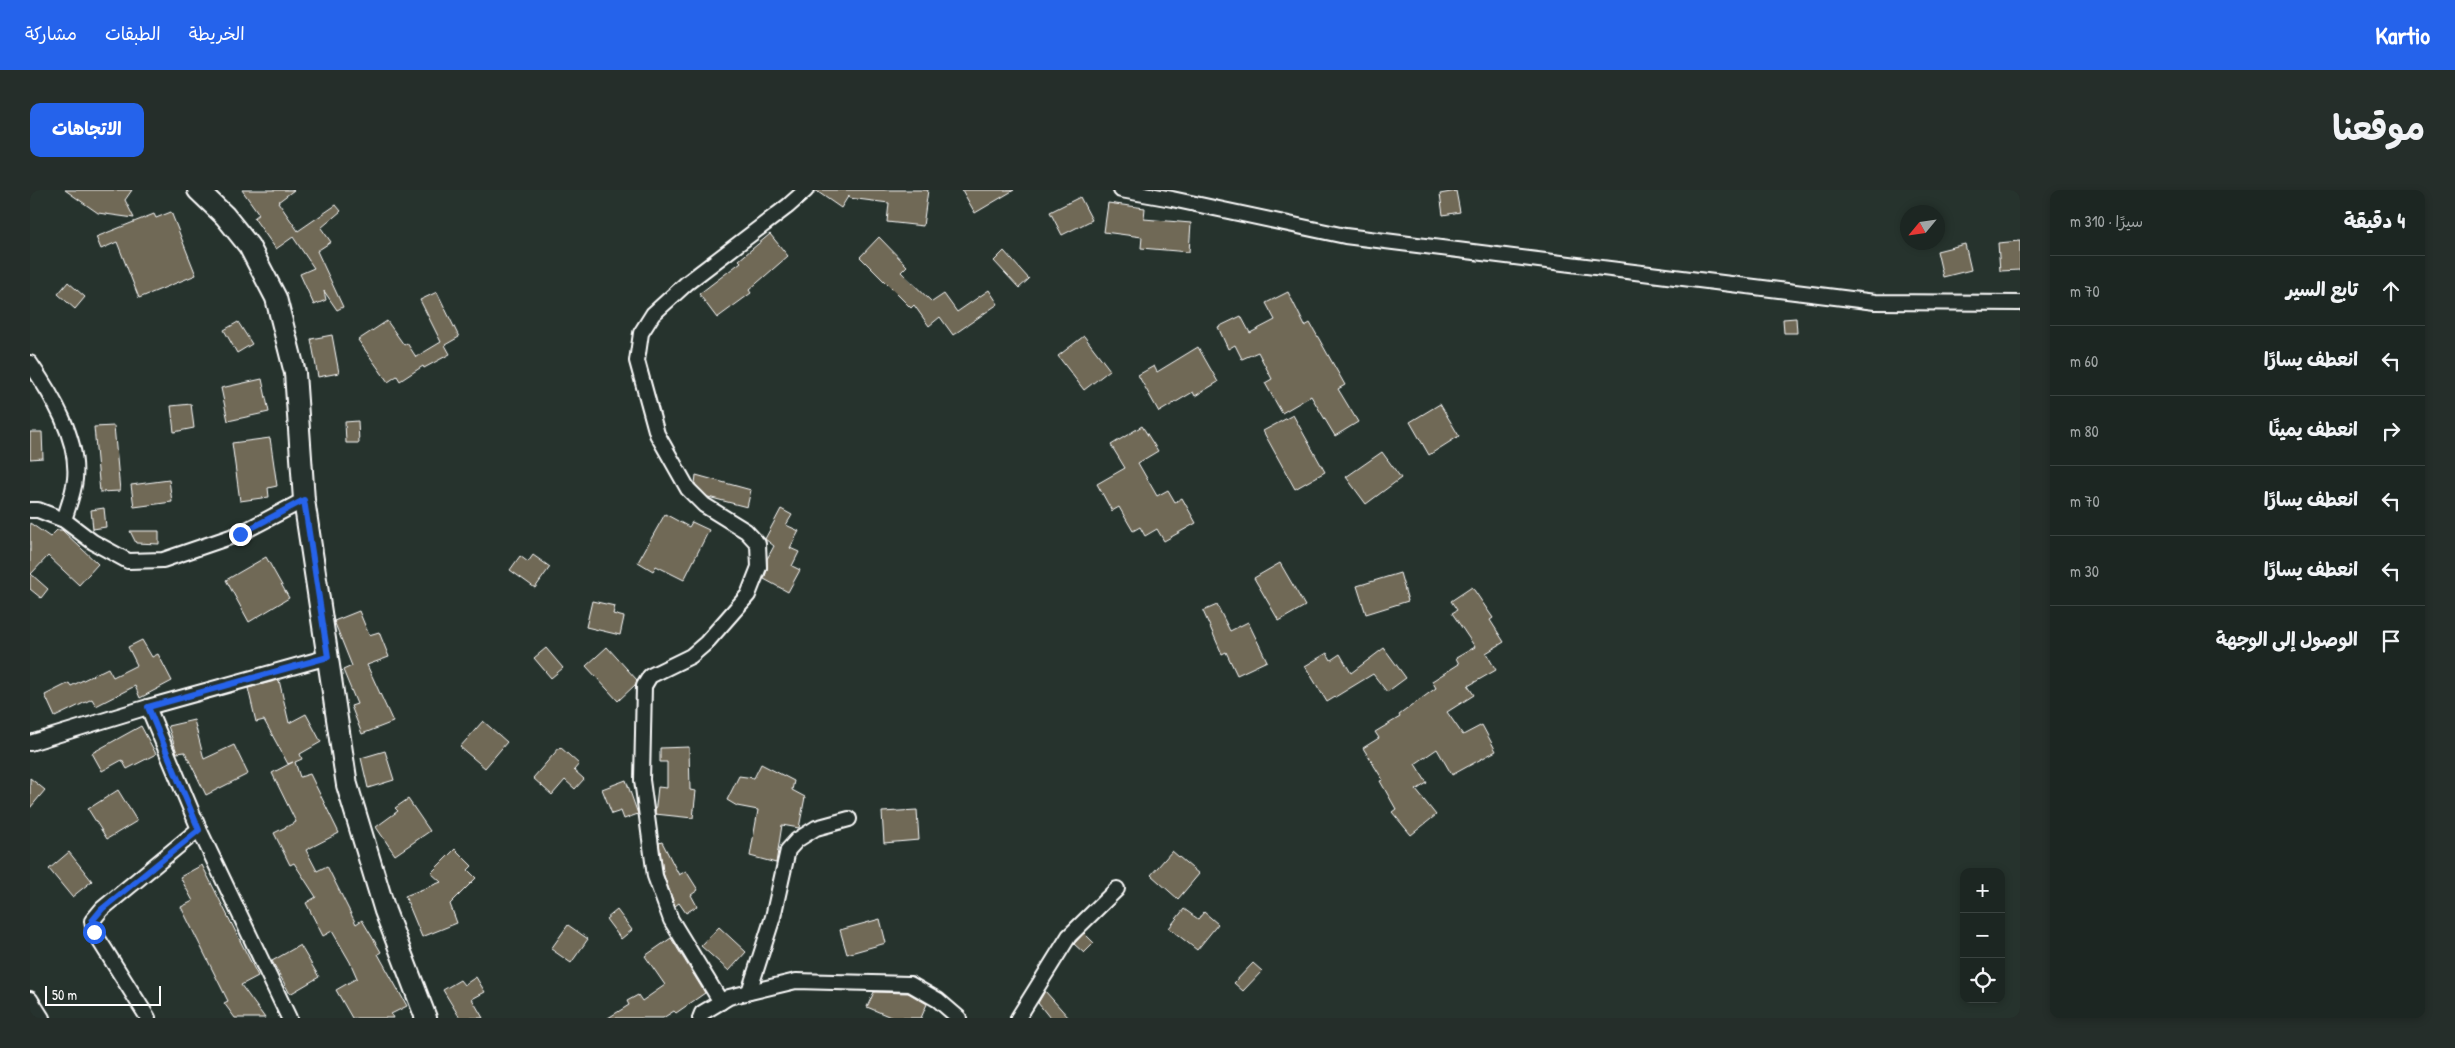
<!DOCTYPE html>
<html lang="ar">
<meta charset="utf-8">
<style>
body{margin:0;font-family:"Patrick Hand","Playpen Sans Arabic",sans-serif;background:#252e2a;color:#f1f3f6;direction:rtl}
.controls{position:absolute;right:15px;bottom:15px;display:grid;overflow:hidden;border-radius:10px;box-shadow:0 2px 8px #0003}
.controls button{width:45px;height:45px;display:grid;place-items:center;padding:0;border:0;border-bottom:1px solid #3a4340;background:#1c2622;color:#f1f3f6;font:25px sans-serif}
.compass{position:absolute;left:1870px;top:15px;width:45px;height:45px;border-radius:50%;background:#1c2622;box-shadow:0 2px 8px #0003;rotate:241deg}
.scale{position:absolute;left:15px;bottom:12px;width:116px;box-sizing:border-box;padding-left:5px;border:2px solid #fff;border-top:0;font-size:14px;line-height:18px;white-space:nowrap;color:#fff;-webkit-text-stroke:4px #26332d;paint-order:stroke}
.stop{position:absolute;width:15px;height:15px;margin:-11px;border:4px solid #2563eb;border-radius:50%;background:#fff}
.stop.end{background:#2563eb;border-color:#fff;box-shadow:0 1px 5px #0008}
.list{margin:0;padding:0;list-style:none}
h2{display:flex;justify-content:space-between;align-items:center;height:65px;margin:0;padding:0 20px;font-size:21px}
h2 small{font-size:16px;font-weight:400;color:#a0a5a5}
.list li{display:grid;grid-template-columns:32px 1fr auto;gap:15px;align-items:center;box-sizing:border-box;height:70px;padding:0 20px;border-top:1px solid #3a4340}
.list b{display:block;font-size:19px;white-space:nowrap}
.list em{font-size:16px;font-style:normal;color:#a0a5a5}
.icon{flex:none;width:28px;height:28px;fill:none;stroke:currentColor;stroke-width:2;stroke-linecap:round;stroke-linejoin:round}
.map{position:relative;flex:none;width:1990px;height:828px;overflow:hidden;direction:ltr;border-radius:10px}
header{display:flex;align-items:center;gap:30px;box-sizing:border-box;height:70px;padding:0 25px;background:#2563eb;color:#fff}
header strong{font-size:24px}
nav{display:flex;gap:28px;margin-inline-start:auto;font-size:18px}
.intro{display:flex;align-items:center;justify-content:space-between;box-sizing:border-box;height:120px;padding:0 30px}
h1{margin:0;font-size:35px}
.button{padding:12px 22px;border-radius:10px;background:#2563eb;color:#fff;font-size:18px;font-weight:700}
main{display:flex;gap:30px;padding:0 30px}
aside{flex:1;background:#1c2622;border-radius:10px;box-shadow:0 2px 8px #0003}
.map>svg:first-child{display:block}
</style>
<header>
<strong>Kartio</strong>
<nav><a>الخريطة</a><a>الطبقات</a><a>مشاركة</a></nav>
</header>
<div class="intro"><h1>موقعنا</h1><a class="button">الاتجاهات</a></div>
<main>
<aside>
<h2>4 دقيقة<small>سيرًا · 310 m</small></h2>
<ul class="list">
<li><svg class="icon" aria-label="ahead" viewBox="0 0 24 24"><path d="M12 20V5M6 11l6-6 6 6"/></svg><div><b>تابع السير</b></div><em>70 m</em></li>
<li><svg class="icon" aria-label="left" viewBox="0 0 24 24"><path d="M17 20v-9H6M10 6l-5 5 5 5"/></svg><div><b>انعطف يسارًا</b></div><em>60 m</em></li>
<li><svg class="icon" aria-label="right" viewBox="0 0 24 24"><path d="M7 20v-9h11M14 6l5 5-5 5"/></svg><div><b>انعطف يمينًا</b></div><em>80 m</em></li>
<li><svg class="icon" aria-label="left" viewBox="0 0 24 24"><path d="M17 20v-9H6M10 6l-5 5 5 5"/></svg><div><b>انعطف يسارًا</b></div><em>70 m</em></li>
<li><svg class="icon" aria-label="left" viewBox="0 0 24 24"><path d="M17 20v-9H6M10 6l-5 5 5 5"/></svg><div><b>انعطف يسارًا</b></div><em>30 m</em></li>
<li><svg class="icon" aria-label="arrive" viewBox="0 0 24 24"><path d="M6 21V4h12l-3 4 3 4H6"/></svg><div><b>الوصول إلى الوجهة</b></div></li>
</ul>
</aside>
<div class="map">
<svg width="1990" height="828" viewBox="0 0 1990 828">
<rect width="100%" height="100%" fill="#26332d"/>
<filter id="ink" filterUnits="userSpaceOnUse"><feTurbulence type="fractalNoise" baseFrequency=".02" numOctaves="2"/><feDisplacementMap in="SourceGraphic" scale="10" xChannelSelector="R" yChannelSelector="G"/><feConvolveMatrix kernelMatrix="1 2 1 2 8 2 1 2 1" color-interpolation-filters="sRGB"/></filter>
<g filter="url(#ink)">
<g fill="#6f6957" stroke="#fff">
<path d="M35 0H102L95 10 104 28 68 23Z"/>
<path d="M212 0H264L248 12 268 41 306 15 311 21 291 38 301 52 287 61 313 117 307 120 294 101 296 110 284 115 270 84 284 78 263 47 246 59 224 28 229 24Z"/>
<path d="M785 0H898L893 36 857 32 859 13 819 8V5L811 18Z"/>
<path d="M932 0H984L945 23Z"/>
<path d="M1426 1 1430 22 1413 25 1410 4Z"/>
<path d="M1050 7 1062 30 1032 45 1020 22Z"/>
<path d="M1078 13 1115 18 1114 29 1161 33 1159 62 1111 58 1112 47 1074 42Z"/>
<path d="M141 22 166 85 109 108 87 52 71 59 66 47 124 24 126 28Z"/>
<path d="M740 44 758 66 719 100 721 103 687 128 669 104 711 72 709 70Z"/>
<path d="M849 47 877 76 871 82 902 112 914 104 927 122 959 100 968 114 923 145 910 127 899 136 884 115 881 118 830 67Z"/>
<path d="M1990 51V80L1970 81 1968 53Z"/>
<path d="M1935 54 1941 80 1913 87 1907 61Z"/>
<path d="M974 61 999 89 989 98 964 71Z"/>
<path d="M38 92 55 107 45 119 28 104Z"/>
<path d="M407 102 429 147 415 155 420 164 394 178 393 176 370 191 367 186 358 192 328 150 357 131 374 155 377 153 386 167 411 152 390 110Z"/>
<path d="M1258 102 1275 136 1280 133 1315 195 1308 199 1328 232 1305 246 1281 206 1252 223 1235 193 1242 189 1228 162 1212 169 1205 155 1198 159 1188 137 1211 126 1220 143 1245 130 1236 113Z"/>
<path d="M1766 128 1767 143H1754L1753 129Z"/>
<path d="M208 132 222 154 207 163 194 140Z"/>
<path d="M302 145 309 183 288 187 281 149Z"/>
<path d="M1054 146 1080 180 1054 200 1028 166Z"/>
<path d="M1168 157 1188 192 1165 206 1163 202 1129 222 1108 185 1124 176 1127 182Z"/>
<path d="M232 189 239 222 198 231 191 198Z"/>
<path d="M161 214 164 238 144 242 141 216Z"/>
<path d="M1410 214 1429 246 1399 265 1380 232Z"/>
<path d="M1263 225 1295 282 1265 299 1233 241Z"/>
<path d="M328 231 329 253H316L315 232Z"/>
<path d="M84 236 90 301 70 302 64 237Z"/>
<path d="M1112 236 1128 261 1108 273 1127 306 1138 300 1145 312 1152 308 1166 333 1134 351 1127 339 1115 346 1110 337 1103 341 1089 317 1082 321 1067 294 1095 278 1081 255Z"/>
<path d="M0 242H12L13 268 0 269Z"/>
<path d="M240 248 247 296 238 298 239 307 210 311 202 253Z"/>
<path d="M1352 262 1371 288 1336 314 1316 287Z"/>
<path d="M666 285 721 300 717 317 678 307 665 294Z"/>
<path d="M139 290 142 312 104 317 101 295Z"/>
<path d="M74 318 76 337 63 339 61 320Z"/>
<path d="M751 319 762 325 756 335 769 341 760 358 769 362 762 376 770 380 758 402 734 389 737 380V369L744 356 735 349Z"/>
<path d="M635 324 659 337 662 332 679 340 654 390 626 376 623 381 608 372Z"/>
<path d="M0 333 20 347 27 340H32L68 374 49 395 18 366 1 384 18 399 11 408 0 399Z"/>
<path d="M100 341H129V354L106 353Z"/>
<path d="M503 365 520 377 505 398 480 380 490 366 498 372Z"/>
<path d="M236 367 259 408 219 432 196 390Z"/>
<path d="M1250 373 1275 416 1249 431 1224 388Z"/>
<path d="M1370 383 1378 411 1336 424 1327 396Z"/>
<path d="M1442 397 1463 428 1460 430 1474 452 1456 463 1466 480 1438 496 1444 505 1417 522 1433 545 1452 535 1466 561 1422 585 1407 559 1385 574 1397 593 1386 600 1406 625 1381 645 1362 622 1366 619 1350 591 1353 590 1333 558 1349 548 1345 542 1370 527 1369 525 1406 498 1402 491 1429 474 1426 468 1445 457 1422 423 1427 420 1421 411Z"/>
<path d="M562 411 585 416 583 424 594 427 590 445 556 437Z"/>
<path d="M1187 415 1200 441 1218 432 1237 471 1207 485 1196 462 1192 464 1173 421Z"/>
<path d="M329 421 339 445 349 442 359 467 337 475 363 532 332 544 321 516 327 514 313 480 322 476 304 431Z"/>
<path d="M112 450 122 467 128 464 142 491 110 508 105 496 66 516 62 509 25 527 15 505 39 493 41 496 78 478 83 487 107 475 98 457Z"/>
<path d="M577 457 607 490 605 495 588 511 556 476Z"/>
<path d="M516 458 533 478 521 488 504 468Z"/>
<path d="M1354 458 1376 488 1357 502 1343 484 1297 512 1275 476 1297 463 1301 470 1310 464 1321 483Z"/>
<path d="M249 490 259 533 276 524 291 552 270 564 272 569 265 572 270 587 280 584 309 643 276 660 287 681 297 676 326 734 332 730 351 762 348 764 377 816 361 824 363 828H322L306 800 327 788 320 772 302 741 293 746 276 713 286 707 264 673 260 675 244 643 266 632 242 583 263 572 258 574 234 530 226 532 218 498Z"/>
<path d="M164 530 174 569 204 555 218 584 176 605 155 562 147 563 138 536Z"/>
<path d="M453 531 477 552 455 578 430 557Z"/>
<path d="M111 536 126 564 97 579 92 570 72 581 62 563Z"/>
<path d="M530 557 549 574 544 580 554 589 545 599 535 590 522 605 503 588Z"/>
<path d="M659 557 660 600 666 601 663 628 625 624 628 597 637 598V572H630V558Z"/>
<path d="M355 561 364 590 338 598 331 568Z"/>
<path d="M731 574 764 591 762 600 775 607 769 638 752 635 746 673 720 666 728 620 707 616 697 610 709 586 724 588Z"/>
<path d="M0 588 15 600 0 618Z"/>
<path d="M596 590 608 624 594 629 591 621 582 624 572 599Z"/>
<path d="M88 600 107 631 77 649 58 619Z"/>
<path d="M378 609 400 641 365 665 346 637 368 621 365 618Z"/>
<path d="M887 620 889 650 854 653 852 622Z"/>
<path d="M632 652 649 685 656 681 668 700 661 705 667 716 656 723 649 713 645 716 633 683 629 653Z"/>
<path d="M425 659 442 676 438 680 446 688 420 714 427 733 392 747 375 706 411 692 401 683Z"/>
<path d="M1142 661 1169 684 1148 709 1121 685Z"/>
<path d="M39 662 62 691 42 707 19 679Z"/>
<path d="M172 675 228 786 211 795 235 828H205L194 813 198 811 151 717 163 711 150 687Z"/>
<path d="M1154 719 1168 729 1174 722 1188 734 1167 760 1139 738Z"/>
<path d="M587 720 602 740 591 749 576 729Z"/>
<path d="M850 729 856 753 817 764 810 740Z"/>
<path d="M538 735 558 749 541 773 521 759Z"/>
<path d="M689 737 716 762 699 781 671 756Z"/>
<path d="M1054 743 1064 753 1054 763 1044 754Z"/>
<path d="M641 748 675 803 646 823 644 821 633 828H578L599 815 597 811 608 805 612 811 635 795 615 766Z"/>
<path d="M270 755 289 787 260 804 242 771Z"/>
<path d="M1223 773 1232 781 1213 801 1204 793Z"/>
<path d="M446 787 455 802 442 809 453 828H430L413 800 430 790 434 795Z"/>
<path d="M1015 801 1039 828H1020L1008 813Z"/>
<path d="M844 802 878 803 897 814 891 828H863L837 817Z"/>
</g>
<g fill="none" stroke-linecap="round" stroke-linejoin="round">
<g stroke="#fff" stroke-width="18">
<g id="street">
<path d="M1091 0 1142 9 1315 46 1845 112 1990 113"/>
<path d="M0 173C22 205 49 249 45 289 44 302 38 317 34 330"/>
<path d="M0 320H8L34 330 63 352 98 371 133 370 209 344 274 310"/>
<path d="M118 517 169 639 259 828"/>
<path d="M0 553 118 517 298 467"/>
<path d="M719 802 743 727 758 660 767 650 786 638 819 629"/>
<path d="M0 809 12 828"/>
<path d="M691 812 641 730 625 686 612 590 614 496 620 486 661 466 676 453 718 405 729 377 728 354 716 341 674 315 658 299 627 244 607 171 611 143 623 124 657 93 758 16 776 0"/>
<path d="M118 828 64 742 62 731 72 719 169 639"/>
<path d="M670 828 672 823 699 807 766 791 880 794 908 810 929 828"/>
<path d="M988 828 1039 746 1087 699"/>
</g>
</g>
<g stroke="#fff" stroke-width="24">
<path id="secondary" d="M168 0 195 26 219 56 246 108 265 183 274 310 317 595 355 721 396 828"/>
</g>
<use href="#street" stroke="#26332d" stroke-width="14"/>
<use href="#secondary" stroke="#26332d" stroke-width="20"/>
</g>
</g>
<g fill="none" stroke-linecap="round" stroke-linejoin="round" filter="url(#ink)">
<path stroke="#2563eb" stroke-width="6" d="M64 742 62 731 72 719 169 640 118 517 298 467 274 310 210 344"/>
</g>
</svg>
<div class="controls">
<button>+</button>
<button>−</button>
<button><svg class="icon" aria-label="locate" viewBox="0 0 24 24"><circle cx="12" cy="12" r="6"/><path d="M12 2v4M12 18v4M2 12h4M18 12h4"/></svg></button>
</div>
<svg class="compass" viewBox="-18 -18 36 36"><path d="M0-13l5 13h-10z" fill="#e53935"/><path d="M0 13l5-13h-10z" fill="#a0a5a5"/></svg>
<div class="scale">50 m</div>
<div class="stop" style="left:64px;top:742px"></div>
<div class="stop end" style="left:210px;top:344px"></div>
</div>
</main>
